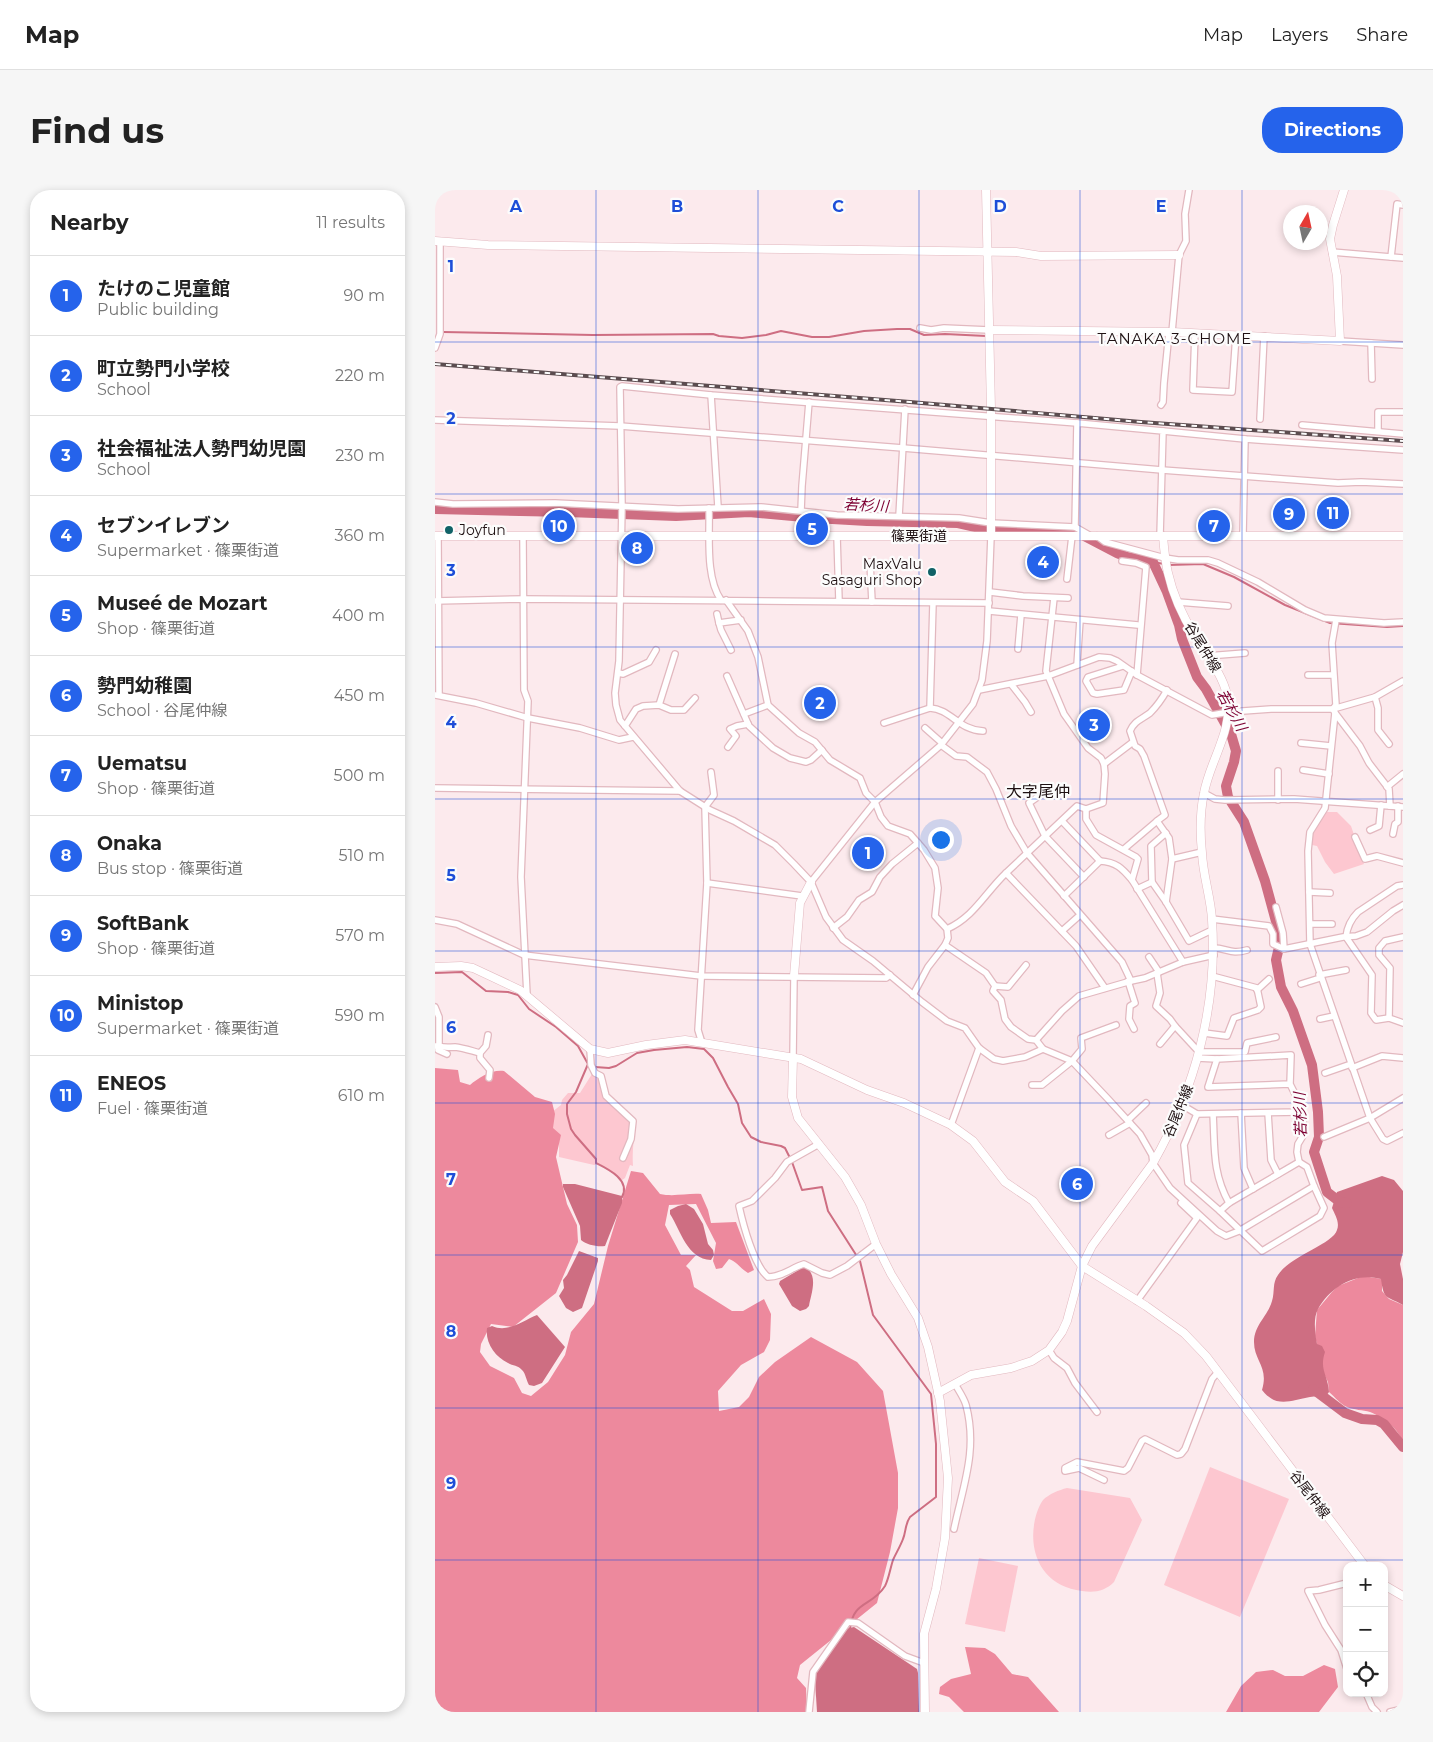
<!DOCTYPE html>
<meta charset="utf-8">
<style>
body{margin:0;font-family:Montserrat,"Noto Sans JP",sans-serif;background:#f6f6f6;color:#222}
.controls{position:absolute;right:15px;bottom:15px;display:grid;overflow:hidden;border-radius:10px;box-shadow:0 2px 8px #0003}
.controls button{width:45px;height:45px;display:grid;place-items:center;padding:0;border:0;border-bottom:1px solid #e0e0e0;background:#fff;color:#222;font:25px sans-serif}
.compass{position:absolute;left:848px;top:15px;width:45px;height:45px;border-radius:50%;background:#fff;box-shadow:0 2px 8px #0003;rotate:9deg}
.you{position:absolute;left:505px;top:649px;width:18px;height:18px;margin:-12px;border:4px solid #fff;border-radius:50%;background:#1a73e8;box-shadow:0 0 0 8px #1a73e833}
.badge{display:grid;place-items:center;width:32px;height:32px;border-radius:50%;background:#2563eb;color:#fff;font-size:16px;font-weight:700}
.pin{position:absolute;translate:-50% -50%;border:2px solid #fff;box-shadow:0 1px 5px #0006}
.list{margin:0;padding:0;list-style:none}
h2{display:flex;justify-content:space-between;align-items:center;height:65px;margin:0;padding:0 20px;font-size:21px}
h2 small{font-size:16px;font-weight:400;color:#767676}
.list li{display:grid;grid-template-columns:32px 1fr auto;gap:15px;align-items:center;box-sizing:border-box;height:80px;padding:0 20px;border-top:1px solid #e0e0e0}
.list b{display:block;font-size:19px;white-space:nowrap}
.list p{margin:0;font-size:16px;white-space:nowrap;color:#767676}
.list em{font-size:16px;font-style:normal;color:#767676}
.icon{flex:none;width:28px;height:28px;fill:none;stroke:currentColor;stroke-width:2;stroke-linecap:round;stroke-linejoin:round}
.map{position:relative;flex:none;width:968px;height:1522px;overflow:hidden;border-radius:20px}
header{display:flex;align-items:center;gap:30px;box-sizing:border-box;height:70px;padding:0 25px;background:#fff;border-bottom:1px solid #e0e0e0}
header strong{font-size:24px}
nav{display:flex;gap:28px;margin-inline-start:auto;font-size:18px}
.intro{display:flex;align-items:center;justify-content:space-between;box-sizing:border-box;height:120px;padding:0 30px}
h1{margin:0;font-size:35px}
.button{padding:12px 22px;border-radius:20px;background:#2563eb;color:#fff;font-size:18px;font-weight:700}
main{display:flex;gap:30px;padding:0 30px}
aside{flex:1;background:#fff;border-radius:20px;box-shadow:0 2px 8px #0003}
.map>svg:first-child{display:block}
</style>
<header>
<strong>Map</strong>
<nav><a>Map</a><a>Layers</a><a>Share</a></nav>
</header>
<div class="intro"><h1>Find us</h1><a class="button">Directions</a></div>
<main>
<aside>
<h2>Nearby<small>11 results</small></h2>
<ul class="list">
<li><span class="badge">1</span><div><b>たけのこ児童館</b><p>Public building</p></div><em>90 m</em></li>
<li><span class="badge">2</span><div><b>町立勢門小学校</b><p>School</p></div><em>220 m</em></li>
<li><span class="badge">3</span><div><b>社会福祉法人勢門幼児園</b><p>School</p></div><em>230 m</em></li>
<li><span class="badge">4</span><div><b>セブンイレブン</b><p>Supermarket · 篠栗街道</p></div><em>360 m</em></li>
<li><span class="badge">5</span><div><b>Museé de Mozart</b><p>Shop · 篠栗街道</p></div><em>400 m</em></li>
<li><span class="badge">6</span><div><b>勢門幼稚園</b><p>School · 谷尾仲線</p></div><em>450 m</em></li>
<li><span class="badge">7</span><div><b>Uematsu</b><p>Shop · 篠栗街道</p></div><em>500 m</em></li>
<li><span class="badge">8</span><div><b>Onaka</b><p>Bus stop · 篠栗街道</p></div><em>510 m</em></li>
<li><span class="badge">9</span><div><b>SoftBank</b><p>Shop · 篠栗街道</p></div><em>570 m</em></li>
<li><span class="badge">10</span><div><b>Ministop</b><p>Supermarket · 篠栗街道</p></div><em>590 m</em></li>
<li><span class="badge">11</span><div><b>ENEOS</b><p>Fuel · 篠栗街道</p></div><em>610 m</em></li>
</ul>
</aside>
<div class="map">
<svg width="968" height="1522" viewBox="0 0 968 1522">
<rect width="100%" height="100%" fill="#fceaed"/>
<g fill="#fdc7d0">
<path d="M892 622H902L916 636 929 674 899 684 890 672 882 656 877 655V643Z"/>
<path d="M157 884 165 891 168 906 173 912 188 924 200 936C199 950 197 961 198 976L195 975 190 988 187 990 165 974 159 975 124 967V947L112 939 117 922 126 915 127 910 133 903H145Z"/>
<path d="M775 1277 854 1309 805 1427 729 1395Z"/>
<path d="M632 1298 695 1308 707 1330 679 1392C670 1401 660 1403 647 1401 612 1397 594 1369 599 1335 600 1327 603 1317 608 1310 614 1304 624 1300 632 1298Z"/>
<path d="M544 1368 583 1376 570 1442 530 1434Z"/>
</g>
<g fill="#ed899d">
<path d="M0 878 23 880 25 892 35 895C43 888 57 879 69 881L100 907 117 912 120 924 118 938 126 945 121 967 132 1014 142 1035 143 1052 121 1103 78 1137 56 1134 46 1154 45 1162 55 1176 79 1188 87 1203 96 1206 113 1192 130 1165 136 1142 159 1114 173 1056 196 981 208 983 225 1004C239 1007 252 1003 266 1004L273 1020 276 1033 301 1032 319 1080 313 1083C306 1079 301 1071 294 1069L287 1078 281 1079 278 1071 281 1053 261 1014 234 1015 230 1035 246 1065H261L251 1076 255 1080 259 1097 297 1121H308L329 1109 336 1124 335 1150 329 1162 306 1175 283 1201 284 1221 304 1217 314 1207 324 1187 340 1172 376 1147 422 1172 448 1201 463 1283V1318L455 1362 442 1413 365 1475 362 1488 371 1498 372 1522H0Z"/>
<path d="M928 1086 947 1089V1101L954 1109 968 1115V1253C964 1239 948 1227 935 1222 928 1220 919 1220 912 1217 905 1214 900 1207 894 1202L893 1192 889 1184 880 1146 882 1120 897 1102 903 1096Z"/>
<path d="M530 1457 550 1458 560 1464 577 1484 593 1487 624 1522H529L514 1507 504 1504 505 1497 516 1489 536 1484Z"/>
<path d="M889 1475 900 1479 903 1497 884 1522H791L806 1496 821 1482 838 1480 850 1486H868Z"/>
</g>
<g fill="#ce6e82">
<path d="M947 986 959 990 968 1001V1062L965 1074 968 1089V1115C950 1105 949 1110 946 1089 921 1082 896 1096 883 1119 878 1128 880 1144 882 1154L887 1156 890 1162C884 1180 893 1185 894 1202L891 1206C886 1206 880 1206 875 1207 856 1210 842 1219 827 1200 834 1177 819 1171 819 1152 819 1135 833 1126 837 1111 840 1102 837 1093 843 1085 855 1066 898 1054 902 1040 905 1032 900 1025 897 1018L902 1002Z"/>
<path d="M128 994H140L187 1006V1013L170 1056C162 1057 152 1055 146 1050L145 1036 128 997Z"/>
<path d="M251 1014 259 1019 268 1034 273 1054 278 1060 279 1065 276 1070C252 1069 246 1041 235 1024V1020L243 1016Z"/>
<path d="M144 1061 163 1068V1071L147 1118 138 1122 131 1118 124 1106 129 1098 128 1090 132 1085Z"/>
<path d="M370 1077C384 1085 376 1104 374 1116L371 1119 365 1121 357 1116 344 1094 345 1091 367 1078Z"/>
<path d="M102 1125 130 1157 107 1193 99 1196 94 1195C91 1190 91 1184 87 1180 83 1175 78 1176 73 1173 60 1167 50 1153 52 1138L57 1136C73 1143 87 1131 102 1125Z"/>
<path d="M419 1437 482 1479 483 1483 484 1522H382L380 1491 381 1483 410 1439Z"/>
</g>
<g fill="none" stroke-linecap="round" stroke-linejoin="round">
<g stroke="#ce6e82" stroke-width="2">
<path d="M8 142 158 145 278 144 284 146 307 148 331 145 346 141 377 147H394L429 141 462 139H475L489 145 510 144 551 146"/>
<path d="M718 372 729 374"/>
<path d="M734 375 768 374 799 387 850 415 895 433 952 437 968 436"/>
<path d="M0 783 27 782 51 801 73 802 83 805 94 819 121 837 143 856 153 874"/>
<path d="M153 874 141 902 132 914V924L136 939 140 945 161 969V973C173 979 196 990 187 1007"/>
<path d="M160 877 174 878 181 876 202 863 219 860 252 857 269 859 278 868 293 897 303 914 307 933 316 947 326 952 346 956 350 958 355 968"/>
<path d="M357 972 367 1000 387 997 393 1021 425 1071 438 1125 496 1204 501 1254V1307L475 1327C470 1334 471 1342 468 1349 465 1357 461 1363 458 1370 455 1379 454 1388 450 1396 437 1417 418 1410 415 1439"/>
</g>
<g stroke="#ce6e82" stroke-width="10">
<path d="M0 319 133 322 241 326 314 322 380 328 432 331 523 333 545 338 570 340 601 339 638 340 682 363 692 367 718 372 732 402 744 435 747 449 762 487 771 499 796 544 801 561 799 572 791 596 793 607 809 632 830 691 842 735 845 753 841 770 846 797 858 821 877 875 883 922 884 947 879 962 892 1002 905 1012 912 1013"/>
<path d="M878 1199 910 1223 927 1229 942 1230 949 1234 968 1257"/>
</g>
<g stroke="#e2b8bf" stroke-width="8">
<g id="street">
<path d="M897 62 968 68"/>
<path d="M956 67 962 14 968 15"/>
<path d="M485 138 496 140 509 138 554 140"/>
<path d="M737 142 744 65 751 51 750 24 754 0"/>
<path d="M760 143 758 200 797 202 801 145"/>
<path d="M905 151 968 155"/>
<path d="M936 153 937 189"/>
<path d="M0 158 5 144V52"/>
<path d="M276 205 283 317"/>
<path d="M726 215 728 212 729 193 734 142"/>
<path d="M825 229 829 146"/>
<path d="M0 230 185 236 468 258 727 280 903 293 926 292 968 294"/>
<path d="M867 235 968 244"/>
<path d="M728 241 810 249 968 260"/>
<path d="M943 241V222H968"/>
<path d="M0 312 18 314 120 313 243 319 326 317 402 325 524 328 556 333 640 337 654 345"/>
<path d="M274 318C275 345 270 387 286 410"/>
<path d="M366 321 367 296 374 212"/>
<path d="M464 326 470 219"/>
<path d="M640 337 642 233 728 241 725 346"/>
<path d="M808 345 810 249"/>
<path d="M3 346 4 505"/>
<path d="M88 346 89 500 93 511 86 687 92 805"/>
<path d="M402 346 404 411"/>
<path d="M662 346 670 352 730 368 743 370H773L783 373 823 392 870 420 889 428 949 433 968 432"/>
<path d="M687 371 701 373 711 377 702 485"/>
<path d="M435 372 437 412"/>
<path d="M632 389 637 346"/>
<path d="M555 402 588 406 633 408"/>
<path d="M619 408 611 481 629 524 653 558 666 568 669 574 670 584 668 613 651 619"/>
<path d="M291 410 313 441 323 467 333 515 364 543 380 552 395 570 425 588 431 603 440 612 446 627 453 636 475 644 489 660 500 678 503 698 500 726 512 739 513 748 510 755 493 777 478 805"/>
<path d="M0 411 89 409 554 413"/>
<path d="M743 412 793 416"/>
<path d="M554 421 703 435"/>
<path d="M282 424 284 433"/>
<path d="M901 430 897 453 901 515 898 519 900 523 925 556 934 573 954 599 955 616"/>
<path d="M583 459 586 425"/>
<path d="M296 460 286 440 284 433 306 430"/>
<path d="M772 466 810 463"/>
<path d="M642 475 645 430"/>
<path d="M688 476 653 487 651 491 658 503 662 504 689 500 697 481"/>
<path d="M183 483 188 484 214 472 221 460"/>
<path d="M873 485H898"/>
<path d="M292 486 314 536 338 558 355 568 371 572 376 570 387 560"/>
<path d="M576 494 590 512 596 522"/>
<path d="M544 500 613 486 664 467 675 468 682 471 702 485 777 525 794 522 836 519H898L940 507 968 491"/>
<path d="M732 500C727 509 722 516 715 523 707 529 699 531 695 541L700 556 705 559 709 566 730 625 722 631 734 648 737 669 767 662"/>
<path d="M0 505 41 513 93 528 145 538 184 550 198 547"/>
<path d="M940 507 943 518V540L954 554"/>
<path d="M224 515 240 464"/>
<path d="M495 518C516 519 523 540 548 541"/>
<path d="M900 523 890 618 875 642 873 661 875 754 935 928 948 949 952 951 968 943"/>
<path d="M309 524 333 515"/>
<path d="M449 533 495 518 498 413"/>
<path d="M190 536 201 519 208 516 224 515 236 520H249L260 508"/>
<path d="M490 538 507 553"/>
<path d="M866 553 896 556"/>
<path d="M506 555 521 566 532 567 552 582 561 599 576 636 592 663 687 772 696 791"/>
<path d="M293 557 301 546 295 539 302 536 313 534"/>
<path d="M669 574 698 552"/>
<path d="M868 580 894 584"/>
<path d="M952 597 968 584"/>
<path d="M0 598 245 601"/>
<path d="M614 599 594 613 610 646 649 687"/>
<path d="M769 603 780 609 790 610 859 609 968 617"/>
<path d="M843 610V581"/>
<path d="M627 631 665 671 629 706"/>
<path d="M935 640 944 636 946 615"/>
<path d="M958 644 960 634 963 632V616"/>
<path d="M920 647 930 669 942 666 968 673"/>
<path d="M689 659 722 631"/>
<path d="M665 671C681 672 687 678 697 690"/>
<path d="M376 692 440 612 506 555 538 514 547 490 552 451 556 346"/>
<path d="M717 692 716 656 731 643"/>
<path d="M272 693 367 706"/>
<path d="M702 699 717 692 731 712 754 751 777 740"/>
<path d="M874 702 895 703"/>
<path d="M731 712 737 669"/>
<path d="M841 717 848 743 849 759"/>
<path d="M777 729 834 736 838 744V754L849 759 908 747 921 746 932 742 958 721 968 715"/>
<path d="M0 730 22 734 89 765 266 786 451 788 455 785"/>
<path d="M875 734H897"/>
<path d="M398 738 412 727 424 710 437 702 445 687 457 674 483 653"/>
<path d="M512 739C539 727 550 703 571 683"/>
<path d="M627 741 645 725"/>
<path d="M968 747 950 751 944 758V765L955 778 954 828 968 833"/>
<path d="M510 755 551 783 560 796 558 801 566 810 570 829 576 837 593 849 601 850 608 859 637 871 673 909 705 944 717 965 718 973 735 998 782 1041 791 1046 804 1041 879 996 872 977 864 972 794 1013 785 1021 753 993 749 955 762 924 865 922 867 910 860 904 855 894 773 897 782 869 856 865 855 894"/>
<path d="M778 758C793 758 795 765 812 760"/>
<path d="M714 767 724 782"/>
<path d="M722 783 725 803 721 816 735 829 740 836"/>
<path d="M884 785 911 780"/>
<path d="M693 791 700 813 695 816 694 829 699 839"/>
<path d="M866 794 885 788"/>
<path d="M560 796 573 797 591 775"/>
<path d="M670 798 641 756 571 683 642 616 651 619V629L661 645 701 667 703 669 697 690 748 772"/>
<path d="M822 800 834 789"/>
<path d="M0 817 4 827V856C10 858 14 857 20 857 29 858 37 861 45 863V868L55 880 54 888"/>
<path d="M954 828 941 830 936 823 937 785 911 747C912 737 916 729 923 722L962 696 968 695"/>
<path d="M885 829 899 826"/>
<path d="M769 843 792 846 799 828 823 820 826 817 822 798 777 786"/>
<path d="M601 850 627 821 644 806 696 791 710 788 748 772 779 765"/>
<path d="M267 853 263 840 272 693 270 617 279 605 276 582"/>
<path d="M725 854 740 836 764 862H810L812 853 841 847"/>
<path d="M1 856H4L3 860 12 864"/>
<path d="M155 859 156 875 160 883 166 886 171 906 198 931 196 949 188 968"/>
<path d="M608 859 590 867 568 871 559 869 544 858 530 838 512 831 487 812 438 771 408 750 391 727 376 692 359 674 340 655 299 631 275 620 245 601 185 530 181 515 180 503 184 471 187 316 185 197 187 196 276 205 642 233"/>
<path d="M45 863 51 856 53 845"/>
<path d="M358 868 359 786"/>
<path d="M762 868 782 869"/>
<path d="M917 878 947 866 968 868"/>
<path d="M890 883 916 874"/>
<path d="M597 895H607L637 871 647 859 646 848 681 835"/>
<path d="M747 915 762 924"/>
<path d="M806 923 809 978 818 999"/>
<path d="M833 923 836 970 843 984"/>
<path d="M778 924C780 958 777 982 794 1013"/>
<path d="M693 930 711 913"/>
<path d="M516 935 544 858"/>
<path d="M674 945 695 933"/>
<path d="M889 947 935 928 968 908"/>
<path d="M384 954 352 972 340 988 317 1011 304 1016C308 1034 319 1076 333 1087 347 1087 356 1078 369 1074L387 1083 395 1085 412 1076 441 1054"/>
<path d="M864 972 862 962 863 954 869 944 868 929 865 922"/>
<path d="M785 1021 827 1061 885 1026 889 1018 879 996"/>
<path d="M702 1111 762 1028 746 1013"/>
<path d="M614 1160 619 1168 632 1178 640 1193 662 1222"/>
<path d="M669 1290 644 1278 630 1281V1278L642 1272 689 1281 693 1278 707 1251 710 1249 742 1265 746 1264 750 1259 777 1189 783 1182"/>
<path d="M519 1339C528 1296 543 1260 531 1215 529 1208 524 1201 520 1194"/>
<path d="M912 1393 884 1400 873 1401 890 1435 906 1460 912 1479"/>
<path d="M931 1503 937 1517 942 1522"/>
<path d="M374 1522 378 1482 413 1432 423 1433 470 1466 489 1473"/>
<path d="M955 1522 968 1519"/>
</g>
</g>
<g stroke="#e2b8bf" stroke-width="9">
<g id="secondary">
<path d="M551 0 556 219V346"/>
<path d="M0 51 53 55 581 62 606 66 744 65"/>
<path d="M554 140 737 142 905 151 902 86 895 49 898 35 909 0"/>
<path d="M0 346H968"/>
<path d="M0 777 26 776 38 778 85 800 155 859 173 863 211 855 250 850 366 869 432 900 469 913 516 935 538 951 570 992 598 1011 647 1076 711 1116 749 1143 771 1166 930 1376"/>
<path d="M359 786 365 713 376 692"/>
<path d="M358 868 357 907 363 928 410 987 426 1015 441 1054 456 1084 483 1128 493 1157 505 1211 513 1288 510 1348 501 1399 489 1444 490 1522"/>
<path d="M503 1203 536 1185 576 1178 597 1171 614 1160 627 1142 632 1131 647 1076 657 1056 718 973C760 899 783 815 777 730 776 708 768 686 767 663 765 644 765 622 769 603 775 570 799 540 792 505 787 483 771 465 760 446 748 427 738 405 733 383 730 371 729 358 728 346"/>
<path d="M949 1395 968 1406"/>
</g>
</g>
<use href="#street" stroke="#fff" stroke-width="5.5"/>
<use href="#secondary" stroke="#fff" stroke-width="8"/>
<g stroke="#5b4c4f" stroke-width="4">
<path id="rail" d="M0 174 475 212 706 232 968 251"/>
</g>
<use href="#rail" stroke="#fcfcfc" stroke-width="2" stroke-dasharray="5.5" stroke-linecap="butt"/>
</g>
<path fill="none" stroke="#1d4ed8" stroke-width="1" stroke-opacity="0.55" d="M161 0V1522M323 0V1522M484 0V1522M645 0V1522M807 0V1522M0 152H968M0 304H968M0 457H968M0 609H968M0 761H968M0 913H968M0 1065H968M0 1218H968M0 1370H968"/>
<g fill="#116267" stroke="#fcfcfc" stroke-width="2">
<circle cx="14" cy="340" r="5"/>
<circle cx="497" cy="382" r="5"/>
</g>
<g text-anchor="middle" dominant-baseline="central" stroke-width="4.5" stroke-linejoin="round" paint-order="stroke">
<g font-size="14" fill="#1f1113" stroke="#fcfcfc" text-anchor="start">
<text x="24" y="340">Joyfun</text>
<text x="487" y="374" text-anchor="end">MaxValu<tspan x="487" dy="16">Sasaguri Shop</tspan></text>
</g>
<g font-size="14" fill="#1f1113" stroke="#fcfcfc">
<text x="484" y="346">篠栗街道</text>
<text transform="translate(768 457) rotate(59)">谷尾仲線</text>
<text transform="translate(743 921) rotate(-67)">谷尾仲線</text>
<text transform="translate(875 1304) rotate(53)">谷尾仲線</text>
</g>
<g font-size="15" letter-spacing="1" fill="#1f1113" stroke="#fcfcfc">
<text x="740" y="148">TANAKA 3-CHOME</text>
</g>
<g font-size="15" font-style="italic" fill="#7d0032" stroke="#fcfcfc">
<text transform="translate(431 315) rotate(3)">若杉川</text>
<text transform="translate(797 520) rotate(61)">若杉川</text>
<text transform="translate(865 925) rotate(-92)">若杉川</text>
</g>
<g font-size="16" fill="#1f1113" stroke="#fcfcfc">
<text x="603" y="601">大字尾仲</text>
</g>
</g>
<g font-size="16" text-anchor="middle" font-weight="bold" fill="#1d4ed8" stroke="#fcfcfc" stroke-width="4.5" stroke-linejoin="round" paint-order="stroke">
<text x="81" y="22">A</text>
<text x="242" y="22">B</text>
<text x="403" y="22">C</text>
<text x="565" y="22">D</text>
<text x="726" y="22">E</text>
<text x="16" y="82">1</text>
<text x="16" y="234">2</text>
<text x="16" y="386">3</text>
<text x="16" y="538">4</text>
<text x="16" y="691">5</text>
<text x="16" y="843">6</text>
<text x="16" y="995">7</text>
<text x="16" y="1147">8</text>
<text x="16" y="1299">9</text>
</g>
</svg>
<div class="controls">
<button>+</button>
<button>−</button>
<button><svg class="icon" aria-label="locate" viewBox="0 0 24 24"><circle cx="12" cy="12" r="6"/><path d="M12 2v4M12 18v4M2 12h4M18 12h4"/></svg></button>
</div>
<svg class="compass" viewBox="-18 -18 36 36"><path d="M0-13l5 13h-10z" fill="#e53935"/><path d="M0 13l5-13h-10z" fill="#767676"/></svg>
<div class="you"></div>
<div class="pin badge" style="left:433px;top:663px">1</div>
<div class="pin badge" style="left:385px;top:513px">2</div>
<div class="pin badge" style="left:659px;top:535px">3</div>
<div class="pin badge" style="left:608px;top:372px">4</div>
<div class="pin badge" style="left:377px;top:339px">5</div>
<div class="pin badge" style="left:642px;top:994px">6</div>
<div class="pin badge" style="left:779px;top:336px">7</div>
<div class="pin badge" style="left:202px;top:358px">8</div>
<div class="pin badge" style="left:854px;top:324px">9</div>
<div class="pin badge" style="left:124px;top:336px">10</div>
<div class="pin badge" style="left:898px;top:323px">11</div>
</div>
</main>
